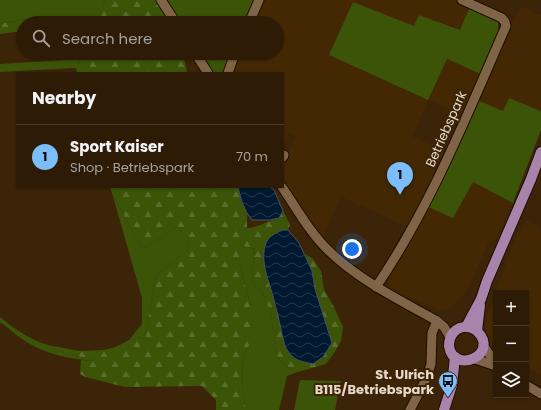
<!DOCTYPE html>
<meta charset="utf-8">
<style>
body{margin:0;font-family:Poppins,sans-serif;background:#352410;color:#f1f3f6}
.controls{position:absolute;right:12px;bottom:12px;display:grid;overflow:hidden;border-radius:0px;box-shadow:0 1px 3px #0004}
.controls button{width:36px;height:36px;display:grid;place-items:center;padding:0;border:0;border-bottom:1px solid #483928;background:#2d1b06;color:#f1f3f6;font:20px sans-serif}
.you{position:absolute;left:352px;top:249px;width:14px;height:14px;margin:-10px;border:3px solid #fff;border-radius:50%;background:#1a73e8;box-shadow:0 0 0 6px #1a73e833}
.badge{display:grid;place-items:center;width:26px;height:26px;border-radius:50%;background:#7cbef9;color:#111;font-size:13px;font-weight:700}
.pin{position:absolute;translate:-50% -33px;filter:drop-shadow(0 1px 2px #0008)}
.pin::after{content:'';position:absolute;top:21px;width:14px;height:12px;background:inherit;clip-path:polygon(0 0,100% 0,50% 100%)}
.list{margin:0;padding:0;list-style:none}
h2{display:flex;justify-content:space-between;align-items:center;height:52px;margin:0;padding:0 16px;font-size:17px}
h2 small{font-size:13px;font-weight:400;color:#a7a19b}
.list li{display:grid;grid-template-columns:26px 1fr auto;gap:12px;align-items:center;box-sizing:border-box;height:64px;padding:0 16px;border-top:1px solid #483928}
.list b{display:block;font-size:15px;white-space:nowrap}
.list p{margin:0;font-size:13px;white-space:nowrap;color:#a7a19b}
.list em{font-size:13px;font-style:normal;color:#a7a19b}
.icon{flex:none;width:22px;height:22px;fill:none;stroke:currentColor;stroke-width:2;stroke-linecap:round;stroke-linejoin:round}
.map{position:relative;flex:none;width:541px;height:410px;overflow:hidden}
.search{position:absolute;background:#2d1b06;box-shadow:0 1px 3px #0004;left:16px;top:16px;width:268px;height:44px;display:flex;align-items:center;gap:10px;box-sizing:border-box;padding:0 14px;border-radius:22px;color:#a7a19b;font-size:15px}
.panel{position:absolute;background:#2d1b06;box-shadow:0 1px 3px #0004;left:16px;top:72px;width:268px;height:116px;border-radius:0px}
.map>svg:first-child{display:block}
</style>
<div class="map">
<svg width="541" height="410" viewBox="0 0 541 410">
<defs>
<pattern id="forest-firs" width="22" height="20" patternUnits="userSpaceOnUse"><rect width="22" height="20" fill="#3c5408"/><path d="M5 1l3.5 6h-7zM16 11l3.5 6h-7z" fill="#586c2b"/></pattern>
<pattern id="water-waves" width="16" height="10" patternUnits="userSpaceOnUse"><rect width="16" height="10" fill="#001931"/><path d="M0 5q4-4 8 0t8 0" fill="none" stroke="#253a4e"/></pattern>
</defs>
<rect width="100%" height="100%" fill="#3c2408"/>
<g fill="#442803">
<path d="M261 0H457L456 3 469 9 460 30 420 15 415 26 329 55 428 100 447 59 481 74 463 115 428 100 412 136 446 152 408 227 341 197 323 238 308 218 283 182V165L296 136 288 133 283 146V73H231L238 53H277V23H252Z"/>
<path d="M521 6 541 15V111L509 98 503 111 477 100Z"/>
<path d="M473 182 513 203 495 240 488 244 472 279 463 296 451 308 441 310 391 289 388 284 389 276 428 207Z"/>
<path d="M526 220 541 229V375L526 366V293H496V347L486 341 485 320 518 231 521 232Z"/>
</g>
<g fill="#3c5408">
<path d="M0 0H105L101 13 97 23H85L80 21 26 19 0 24Z"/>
<path d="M164 0H256L247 23H179Z"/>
<path d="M353 2 414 26 419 15 460 30 469 9 498 21V36L481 74 447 59 428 100 329 55Z"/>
<path d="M198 53H233L225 73H211Z"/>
<path d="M80 59 76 68 0 72V64Z"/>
<path d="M509 98 541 111V130L513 203 473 182 453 218 428 207 477 100 503 111Z"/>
<path d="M112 193 142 249 177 227 187 237 189 250 156 275 145 338 129 340 142 324V298Z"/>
<path d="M239 245 255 249 252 272 253 283 263 293 271 315 276 355 285 366 298 372 287 376 279 410H246L243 393 242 356 248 348 251 307 239 262Z"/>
<path d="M0 317C17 331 36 344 58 347V350C69 356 82 357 94 359V361C72 359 49 355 30 344 19 338 10 329 0 322Z"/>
<path d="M300 380 341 381 335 410H294Z"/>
</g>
<g fill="url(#forest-firs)">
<path d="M105 0H156L172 23H97L101 13Z"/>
<path d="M26 19 80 21 85 23H23V31L0 34V24Z"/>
<path d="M83 53H183L187 73H77L76 68Z"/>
<path d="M110 187H238L242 203 247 214V228C260 227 267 221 279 218L283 211 290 224 288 230C280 230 275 233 269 238L265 267 276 307 332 343 315 289 312 271 305 254 313 259 321 271 324 290 333 305 343 327 341 341 334 353 326 364 298 372 285 366 276 355 271 315 263 293 253 283 252 272 255 249 239 245V262L251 307 252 333 248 348 242 356 243 393 246 410H216V400L202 386 125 387 85 377 80 374 81 360 94 361V359C82 357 69 356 58 350V347L80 351 104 350 116 347 129 340 145 338 156 275 189 250 187 237 177 227 142 249 112 193Z"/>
</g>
<g fill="url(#water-waves)" stroke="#46535f">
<path d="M238 187H270L274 190 283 211 279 218 269 220H252C244 210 241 200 238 187Z"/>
<path d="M283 230H288L299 243 312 271 315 289 332 343 323 357 313 364C299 361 292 360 285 346 281 332 279 318 275 304 271 285 260 265 265 246 267 237 275 233 283 230Z"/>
</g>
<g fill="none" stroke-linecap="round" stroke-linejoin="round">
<g stroke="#1f0e00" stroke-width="11">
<g id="minor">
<path d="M161 0 176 23"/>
<path d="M249 23 259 0"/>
<path d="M195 53 208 73"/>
<path d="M228 73 235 53"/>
<path d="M283 157 284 155"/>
<path d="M282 187C297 209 310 233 329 251 360 281 400 300 437 321L444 327 450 337"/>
<path d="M376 287C431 206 467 115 506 26L505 22 502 18 462 0"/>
<path d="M483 345 496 364"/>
<path d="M475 359 496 366"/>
<path d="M526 385 541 394"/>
<path d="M410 410 427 377 431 364 432 333 437 321"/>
</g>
</g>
<g stroke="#1f0e00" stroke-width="12">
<g id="major">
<path d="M466 327 481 299 487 281 531 179 541 152"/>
<path d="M477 331C470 326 461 325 454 332 450 336 449 341 449 346 453 375 501 355 477 331L480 305"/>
<path d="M444 410 452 385 455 357"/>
</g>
</g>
<use href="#minor" stroke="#806448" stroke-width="9"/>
<use href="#major" stroke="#a883ac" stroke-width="10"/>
</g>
<defs>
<g id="bus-pin" transform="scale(1)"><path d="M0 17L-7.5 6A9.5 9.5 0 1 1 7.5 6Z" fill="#7cbef9" stroke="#3c2408"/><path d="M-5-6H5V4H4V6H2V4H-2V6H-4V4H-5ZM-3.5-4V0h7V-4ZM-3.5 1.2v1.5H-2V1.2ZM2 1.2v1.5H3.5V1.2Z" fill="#111"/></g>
</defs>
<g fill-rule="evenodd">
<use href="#bus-pin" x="448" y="381"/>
</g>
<g text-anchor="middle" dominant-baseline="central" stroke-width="4" stroke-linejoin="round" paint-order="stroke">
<g font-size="13" fill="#e9d9c9" stroke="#3c2408">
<text transform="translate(446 129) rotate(-66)">Betriebspark</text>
</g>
<g font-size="13" font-weight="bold" fill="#e9d9c9" stroke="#3c2408" text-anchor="end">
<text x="434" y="374">St. Ulrich<tspan x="434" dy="15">B115/Betriebspark</tspan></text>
</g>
</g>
</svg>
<div class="controls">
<button>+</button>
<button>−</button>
<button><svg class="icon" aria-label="layers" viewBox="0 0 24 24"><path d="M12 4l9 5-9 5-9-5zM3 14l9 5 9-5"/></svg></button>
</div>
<div class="you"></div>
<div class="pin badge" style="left:400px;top:195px">1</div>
<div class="search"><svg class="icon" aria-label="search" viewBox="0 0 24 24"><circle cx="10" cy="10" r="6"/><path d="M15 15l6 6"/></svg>Search here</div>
<section class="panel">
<h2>Nearby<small></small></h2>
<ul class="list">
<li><span class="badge">1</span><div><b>Sport Kaiser</b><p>Shop · Betriebspark</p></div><em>70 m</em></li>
</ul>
</section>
</div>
